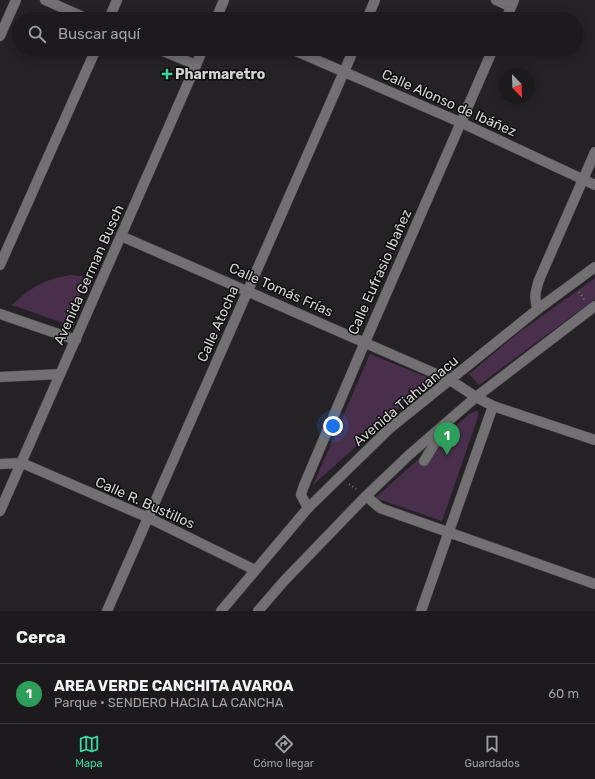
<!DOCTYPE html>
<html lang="es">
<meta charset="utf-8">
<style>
body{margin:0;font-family:Rubik,sans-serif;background:#292729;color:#f1f3f6}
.compass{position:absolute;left:499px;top:68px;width:36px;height:36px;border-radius:50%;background:#1c1a1c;box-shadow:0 2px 10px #0003;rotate:157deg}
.you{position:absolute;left:333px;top:426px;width:14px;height:14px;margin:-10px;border:3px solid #fff;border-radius:50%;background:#1a73e8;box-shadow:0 0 0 6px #1a73e833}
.badge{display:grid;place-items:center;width:26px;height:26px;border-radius:50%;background:#3ad4a5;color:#fff;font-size:13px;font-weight:700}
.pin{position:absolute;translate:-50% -33px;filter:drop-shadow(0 1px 2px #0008)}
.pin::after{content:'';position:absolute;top:21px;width:14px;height:12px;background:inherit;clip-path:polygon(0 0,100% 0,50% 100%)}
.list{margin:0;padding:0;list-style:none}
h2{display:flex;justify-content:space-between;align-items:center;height:52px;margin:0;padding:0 16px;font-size:17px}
h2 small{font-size:13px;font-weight:400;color:#a0a1a3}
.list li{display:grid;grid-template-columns:26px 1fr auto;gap:12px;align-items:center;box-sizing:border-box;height:60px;padding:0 16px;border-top:1px solid #3a383b}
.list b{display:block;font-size:15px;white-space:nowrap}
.list p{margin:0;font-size:13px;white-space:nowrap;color:#a0a1a3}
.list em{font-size:13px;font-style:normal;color:#a0a1a3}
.icon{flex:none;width:22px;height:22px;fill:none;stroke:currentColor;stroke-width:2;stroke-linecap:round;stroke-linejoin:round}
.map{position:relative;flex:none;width:595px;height:611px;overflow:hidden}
.search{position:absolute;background:#1c1a1c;box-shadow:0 2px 10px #0003;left:12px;right:12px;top:12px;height:44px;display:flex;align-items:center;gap:10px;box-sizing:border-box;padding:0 14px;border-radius:22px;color:#a0a1a3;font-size:15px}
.sheet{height:112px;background:#1c1a1c}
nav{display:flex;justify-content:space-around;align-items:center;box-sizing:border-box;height:56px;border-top:1px solid #3a383b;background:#1c1a1c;font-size:11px;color:#a0a1a3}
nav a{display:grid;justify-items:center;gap:2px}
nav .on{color:#3ad4a5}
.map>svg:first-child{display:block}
</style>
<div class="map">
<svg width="595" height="611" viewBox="0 0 595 611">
<rect width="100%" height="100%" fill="#252225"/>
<g fill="#492f4b">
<path d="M71 275 89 277 66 324 12 305C31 287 45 279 71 275Z"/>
<path d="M595 278V299L479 385 469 374 517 334Z"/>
<path d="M370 354 431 379 313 485Z"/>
<path d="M476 411 478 412V417L442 521 375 498 469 414Z"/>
</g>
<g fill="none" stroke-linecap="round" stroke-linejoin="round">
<g stroke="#414041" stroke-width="11">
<g id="street">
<path d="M45 0 88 19"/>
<path d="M496 0 511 7"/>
<path d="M109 19 117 0"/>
<path d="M367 19 375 0"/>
<path d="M506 19 514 0"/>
<path d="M0 36 16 0"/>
<path d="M158 49 196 65"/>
<path d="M291 49 462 123 595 185"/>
<path d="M121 236 450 380 476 397 493 406 595 440"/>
<path d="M0 265 96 49"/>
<path d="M538 309C533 299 536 290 539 280L595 152"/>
<path d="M0 377 60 374"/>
<path d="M424 461 446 425"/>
<path d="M0 464 22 463 149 518 255 570"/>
<path d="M366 496 380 508 595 584"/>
<path d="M308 508 301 495 303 488 365 342 493 49"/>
<path d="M107 611 354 49"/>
<path d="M421 611 493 406"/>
</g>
</g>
<g stroke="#414041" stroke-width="11">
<g id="secondary">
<path d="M216 19 224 0"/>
<path d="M0 314 76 340"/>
<path d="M0 511 203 49"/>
<path d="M221 611 308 508 390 428 538 309 595 267"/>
<path d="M258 611 284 581 366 496 409 455 476 397 595 306"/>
</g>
</g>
<g stroke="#7a777a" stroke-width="2" stroke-dasharray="1 3" stroke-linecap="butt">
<path d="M579 292 585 300"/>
<path d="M349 484 356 489"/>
</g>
<use href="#street" stroke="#737073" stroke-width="10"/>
<use href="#secondary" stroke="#737073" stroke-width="10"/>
</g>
<path fill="#3ad4a5" stroke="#0d0c0d" stroke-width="1.5" d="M165 68h4v4h4v4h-4v4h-4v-4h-4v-4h4z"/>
<g text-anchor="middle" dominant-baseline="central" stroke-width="3" stroke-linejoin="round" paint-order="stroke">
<g font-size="14" font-weight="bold" fill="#d4d3d4" stroke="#0d0c0d" text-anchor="start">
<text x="175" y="74">Pharmaretro</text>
</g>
<g font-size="14" fill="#d4d3d4" stroke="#0d0c0d">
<text transform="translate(449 103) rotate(24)">Calle Alonso de Ibáñez</text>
<text transform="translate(380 272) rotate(-66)">Calle Eufrasio Ibañez</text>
<text transform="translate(89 275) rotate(-66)">Avenida German Busch</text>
<text transform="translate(281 290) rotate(24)">Calle Tomás Frías</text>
<text transform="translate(218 324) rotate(-66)">Calle Atocha</text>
<text transform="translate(406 401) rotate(-40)">Avenida Tiahuanacu</text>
<text transform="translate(145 503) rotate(24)">Calle R. Bustillos</text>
</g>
</g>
</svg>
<svg class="compass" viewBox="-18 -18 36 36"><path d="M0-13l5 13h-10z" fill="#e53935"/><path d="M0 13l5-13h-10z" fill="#a0a1a3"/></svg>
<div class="you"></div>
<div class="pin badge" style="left:447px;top:455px;background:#2e9e5b">1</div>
<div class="search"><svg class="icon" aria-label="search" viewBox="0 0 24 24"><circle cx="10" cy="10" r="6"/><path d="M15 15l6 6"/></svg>Buscar aquí</div>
</div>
<section class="sheet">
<h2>Cerca<small></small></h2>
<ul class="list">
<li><span class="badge" style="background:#2e9e5b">1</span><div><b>AREA VERDE CANCHITA AVAROA</b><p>Parque · SENDERO HACIA LA CANCHA</p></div><em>60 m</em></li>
</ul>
</section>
<nav>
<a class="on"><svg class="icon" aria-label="map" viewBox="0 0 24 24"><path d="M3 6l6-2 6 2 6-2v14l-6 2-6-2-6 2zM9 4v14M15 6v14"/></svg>Mapa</a>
<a><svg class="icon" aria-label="directions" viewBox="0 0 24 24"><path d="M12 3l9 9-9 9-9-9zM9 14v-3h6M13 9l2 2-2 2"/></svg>Cómo llegar</a>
<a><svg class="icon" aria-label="saved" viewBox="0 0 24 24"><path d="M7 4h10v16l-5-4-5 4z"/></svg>Guardados</a>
</nav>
